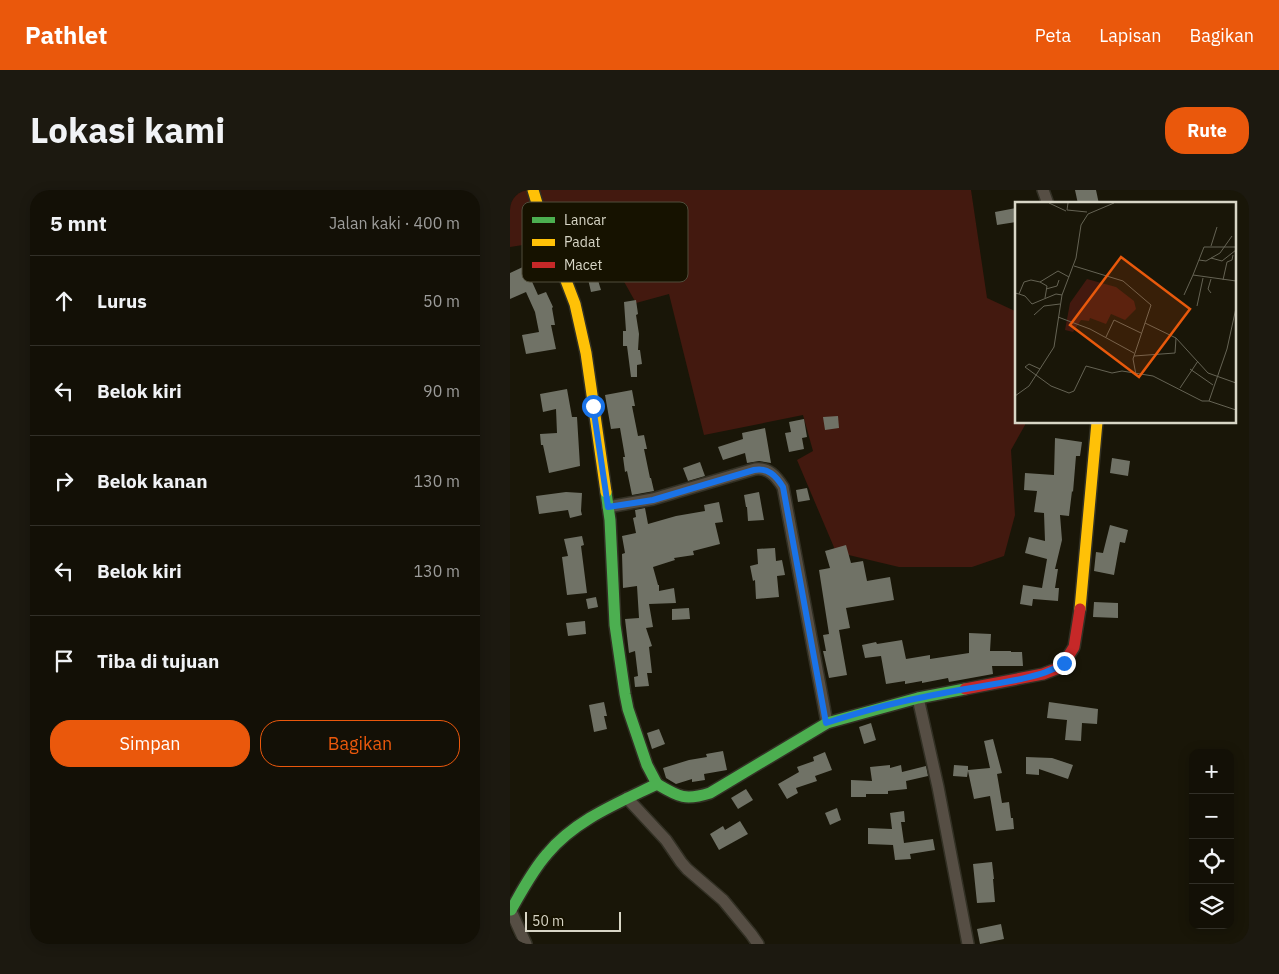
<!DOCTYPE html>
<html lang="id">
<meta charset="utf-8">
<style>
body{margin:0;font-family:"IBM Plex Sans",sans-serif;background:#1c1910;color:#f1f3f6}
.controls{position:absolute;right:15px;bottom:15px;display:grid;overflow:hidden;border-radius:10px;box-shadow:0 2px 12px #0003}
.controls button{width:45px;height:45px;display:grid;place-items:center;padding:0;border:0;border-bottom:1px solid #323028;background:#131006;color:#f1f3f6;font:25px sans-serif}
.scale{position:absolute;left:15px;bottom:12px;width:96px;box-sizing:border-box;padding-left:5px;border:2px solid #d8d6c6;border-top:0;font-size:14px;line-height:18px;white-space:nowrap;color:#d8d6c6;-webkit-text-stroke:4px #161200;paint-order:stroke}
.stop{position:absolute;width:15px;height:15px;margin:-11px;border:4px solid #1a73e8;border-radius:50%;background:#fff}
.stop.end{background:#1a73e8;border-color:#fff;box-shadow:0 1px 5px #0008}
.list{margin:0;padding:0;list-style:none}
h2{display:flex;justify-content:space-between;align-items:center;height:65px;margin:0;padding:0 20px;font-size:21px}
h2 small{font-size:16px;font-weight:400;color:#9d9d9b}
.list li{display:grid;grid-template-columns:32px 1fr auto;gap:15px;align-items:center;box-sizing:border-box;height:90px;padding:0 20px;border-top:1px solid #323028}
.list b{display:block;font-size:19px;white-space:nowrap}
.list em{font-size:16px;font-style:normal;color:#9d9d9b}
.actions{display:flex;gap:10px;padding:15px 20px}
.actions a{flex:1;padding:11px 0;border:1px solid #ea580c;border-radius:20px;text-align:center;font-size:18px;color:#ea580c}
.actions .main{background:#ea580c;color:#fff}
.icon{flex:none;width:28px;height:28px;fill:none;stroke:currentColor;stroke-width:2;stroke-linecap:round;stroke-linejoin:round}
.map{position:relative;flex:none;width:739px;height:754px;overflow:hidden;border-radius:20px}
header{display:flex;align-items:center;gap:30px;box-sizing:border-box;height:70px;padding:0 25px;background:#ea580c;color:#fff}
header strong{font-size:24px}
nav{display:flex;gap:28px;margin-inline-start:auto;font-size:18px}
.intro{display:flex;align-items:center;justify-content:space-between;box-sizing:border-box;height:120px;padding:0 30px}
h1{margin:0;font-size:35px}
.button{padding:12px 22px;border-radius:20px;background:#ea580c;color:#fff;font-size:18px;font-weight:700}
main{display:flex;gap:30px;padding:0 30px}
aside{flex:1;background:#131006;border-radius:20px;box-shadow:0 2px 12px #0003}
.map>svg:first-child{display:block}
</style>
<header>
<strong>Pathlet</strong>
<nav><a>Peta</a><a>Lapisan</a><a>Bagikan</a></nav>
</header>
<div class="intro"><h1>Lokasi kami</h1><a class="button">Rute</a></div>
<main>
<aside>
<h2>5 mnt<small>Jalan kaki · 400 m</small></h2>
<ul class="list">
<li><svg class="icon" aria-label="ahead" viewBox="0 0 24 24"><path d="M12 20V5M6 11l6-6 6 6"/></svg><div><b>Lurus</b></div><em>50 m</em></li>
<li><svg class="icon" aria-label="left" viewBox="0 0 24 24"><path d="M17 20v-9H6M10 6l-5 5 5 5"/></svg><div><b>Belok kiri</b></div><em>90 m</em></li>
<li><svg class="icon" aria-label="right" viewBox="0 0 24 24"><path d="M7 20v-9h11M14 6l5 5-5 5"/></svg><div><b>Belok kanan</b></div><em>130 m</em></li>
<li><svg class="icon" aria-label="left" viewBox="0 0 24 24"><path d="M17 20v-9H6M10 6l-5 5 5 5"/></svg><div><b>Belok kiri</b></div><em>130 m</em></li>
<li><svg class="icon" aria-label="arrive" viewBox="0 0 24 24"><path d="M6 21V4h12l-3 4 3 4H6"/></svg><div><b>Tiba di tujuan</b></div></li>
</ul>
<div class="actions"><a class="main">Simpan</a><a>Bagikan</a></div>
</aside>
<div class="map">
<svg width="739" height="754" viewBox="0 0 739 754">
<rect width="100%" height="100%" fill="#191608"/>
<path fill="#43190f" d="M0 0H461L477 108 505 121 507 139V232L515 233V235L501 260 505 325 494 366 462 377H389L326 362 287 270 303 261 293 225 194 245 159 104 126 113 93 54 32 52 0 57Z"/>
<g fill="#707266">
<path d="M565 0H586L589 14H568Z"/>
<path d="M506 18V32L487 35 485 22Z"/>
<path d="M15 76 28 105 36 102 43 117 42 118 45 135H41L46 159 16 164 12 145 29 142 25 122 16 102 0 109V83Z"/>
<path d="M87 87 91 100 81 102 78 89Z"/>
<path d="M126 110 128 124 126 125 129 144 128 160H130L132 174 127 175V187H121L117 156H113V141H116L114 112Z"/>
<path d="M57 199 62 227H67L70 276 39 283 33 255H31L30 244 47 243 46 219 33 222 30 204Z"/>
<path d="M122 200 125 216H122L128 246 134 245 137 259H134L140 288H141L144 301 122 305 117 281 115 282 113 267H115L110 238 101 239 95 205Z"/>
<path d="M328 226 329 238 315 240 313 227Z"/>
<path d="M294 229 297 247 292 248 294 259 279 262 275 243 281 242 279 232Z"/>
<path d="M255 238 261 273 249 271 237 273 235 263 213 270 208 257 233 249 232 243Z"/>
<path d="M545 248 572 252 570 266H566L563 302 562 301 559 326 550 325 552 350 545 379H548L545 398H549L548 411 523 409 522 416 510 414 513 395 532 398 537 369 515 363 519 347 535 351 534 323 524 322 527 301 514 300 515 283 544 285Z"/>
<path d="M602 268 620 271 618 286 600 283Z"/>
<path d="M190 272 195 286 178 291 173 278Z"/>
<path d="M297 298 300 310 288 312 286 300Z"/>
<path d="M56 302 72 303 71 321 72 325 60 328 58 320 29 324 26 306Z"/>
<path d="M249 302 254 330 238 331 237 317H236L234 305Z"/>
<path d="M209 312 213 332 205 333 210 354 183 361 184 365 164 368 165 370 143 377 148 395H149V401L164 398 166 413 139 414 143 437 136 438 142 456 139 457 142 483H137L139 496 125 497 124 487 128 486 125 461 119 463 115 429 129 428 127 396 113 398 112 364 115 363 112 346 126 343 123 328 126 327 125 320 135 318 138 334 166 326 195 321 194 315Z"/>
<path d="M600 335 618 340 615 353 610 352 604 385 584 381 586 362 593 363Z"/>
<path d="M72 346 74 355 71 356 77 403 57 405 52 367 58 366 54 349Z"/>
<path d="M336 355 341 373 353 371 357 391 380 387 384 410 336 418 340 438 329 440 337 485 319 488 313 461H316L313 445 319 444 309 380 320 378 315 361Z"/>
<path d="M265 358 266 371 272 370 275 385 267 386 269 407 246 409 245 390 243 391 240 376 248 374 247 359Z"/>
<path d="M86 407 88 417 78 419 76 409Z"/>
<path d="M584 412 608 413V428L583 427Z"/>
<path d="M179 418 180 429 162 430V419Z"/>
<path d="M75 431 76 444 58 446 56 433Z"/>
<path d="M459 443 481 444 480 461H501V462H512L513 476H482L483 484 439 492 438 488 412 493V491L395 494V491L376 494 371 466 355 468 352 455 366 452 367 454 392 450 396 469 420 465V469L459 463Z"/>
<path d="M94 512 97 526H94L97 539 84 542 79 515Z"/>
<path d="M539 512 588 519 587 534 572 533 571 551 555 550 557 530 537 528Z"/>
<path d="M361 533 366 550 354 554 349 537Z"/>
<path d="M149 539 155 554 142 559 137 543Z"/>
<path d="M483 549 492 583 487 584 492 613 499 612 501 628H503L504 639 486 641 480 606 464 609 458 581 457 587 443 586 444 575 458 576V580L480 578 474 551Z"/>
<path d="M213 561 217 580 194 584 195 590 182 592V589L166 594 156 588 153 578 179 570 197 567 196 564Z"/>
<path d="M315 562 322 580 305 586 307 591 286 598 288 603 277 609 268 594 289 582 287 577 304 571 303 567Z"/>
<path d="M516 567 542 568 563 575 558 589 529 579V585L516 584Z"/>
<path d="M380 575V578L391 575 392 582 416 576 418 586 396 591 397 599 378 601V604H356V607H341V590L362 591 360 577Z"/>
<path d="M236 599 243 610 228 619 221 608Z"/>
<path d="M327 618 331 630 320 635 315 623Z"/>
<path d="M394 621 395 632H391L394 653 423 649 425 660 400 664 401 669 385 670 383 655 358 654V638L382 639 380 623Z"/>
<path d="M230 631 238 644 209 660 200 644 213 636 215 640Z"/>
<path d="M482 672 484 689H483L485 712 467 713 463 674Z"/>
<path d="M491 734 494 749 470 754 467 739Z"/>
</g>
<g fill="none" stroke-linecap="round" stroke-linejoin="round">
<g stroke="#323024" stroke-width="14">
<g id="street">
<path d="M533 0 538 14"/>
<path d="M53 84C74 80 101 79 112 60"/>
<path d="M98 317 143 309 245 279C258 277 266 286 273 297L317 533"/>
<path d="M408 508 428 597 458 754"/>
<path d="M117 608 156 650 171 672 177 679 213 710 241 744 248 754"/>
<path d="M0 719 16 754"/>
</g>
</g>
<g stroke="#323024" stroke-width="14">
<g id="fast">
<path d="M96 302 100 330 105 435 115 504 118 519 137 575 147 594"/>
<path d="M1 720C12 701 22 681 37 664 65 630 108 613 147 594 169 607 175 611 200 603L317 533 408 508 455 499"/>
</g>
</g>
<g stroke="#323024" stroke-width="14">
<g id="slow">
<path d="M23 0 29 20 65 114 76 163 96 302"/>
<path d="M570 419 587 232"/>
</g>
</g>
<g stroke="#323024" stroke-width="14">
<path id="jam" d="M455 499 533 484 546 479 554 473 564 457 570 419"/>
</g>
<use href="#street" stroke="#564e44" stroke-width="11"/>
<use href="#fast" stroke="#4caf50" stroke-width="11"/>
<use href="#slow" stroke="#ffc107" stroke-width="11"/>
<use href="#jam" stroke="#c62828" stroke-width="11"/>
</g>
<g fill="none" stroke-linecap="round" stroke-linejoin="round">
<path stroke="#1a73e8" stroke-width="6" d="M83 216 98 317 143 310 244 280C258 277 266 286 273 297L316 533C347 523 378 514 409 508 443 500 478 496 511 489 527 485 541 482 554 473"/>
</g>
<g transform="translate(505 12)">
<rect width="221" height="221" fill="#191608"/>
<path d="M72 77 101 85 119 99 121 107 110 118 96 112 91 122 75 116 74 119 66 118 58 130 50 128 55 101Z" fill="#43190f"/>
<path fill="none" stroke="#656354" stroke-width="1" d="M34 1 51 9M53 1 52 8 72 10M196 44 202 25M221 45H189L178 73 221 79M196 56 207 59 221 48M184 58 191 59 205 51 217 34M59 64 108 79 136 103 118 157 121 173M196 77 193 87 196 91M208 78 212 60 217 58 218 53M25 80 32 84 30 96M31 87 42 84 44 78M0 91 4 92 9 80 16 78 25 80 43 69 54 75M4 92 10 94 17 102 41 92 47 93M169 93 178 73M182 104 188 76M221 106 212 147 194 199 221 208M19 113 29 104 45 102M43 115 75 127 119 151M130 121 161 136 193 171 221 181M91 135 99 118 126 131M119 154 160 151 161 136M25 167 14 162 10 165 36 184 54 191 59 189 71 164 97 171 107 169 138 174 187 199H194M175 167 198 183M165 186 183 159M0 194 14 184 39 145 47 93 61 56 66 23 73 12 99 1"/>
<path fill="#e8590c" fill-opacity="0.15" stroke="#e8590c" stroke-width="2.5" d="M106 55 175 107 124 175 55 123Z"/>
<rect width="221" height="221" fill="none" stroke="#d8d6c6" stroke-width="2.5"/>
</g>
<rect x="12" y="12" width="166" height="80" rx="8" fill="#161200" stroke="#504d3b" stroke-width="1"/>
<rect x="22" y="27" width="23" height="6" fill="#4caf50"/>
<rect x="22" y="49" width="23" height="7" fill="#ffc107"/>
<rect x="22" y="72" width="23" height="6" fill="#c62828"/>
<g font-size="14" fill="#d8d6c6">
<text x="54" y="35">Lancar</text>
<text x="54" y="57">Padat</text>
<text x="54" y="80">Macet</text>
</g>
</svg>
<div class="controls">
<button>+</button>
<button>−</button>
<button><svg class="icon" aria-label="locate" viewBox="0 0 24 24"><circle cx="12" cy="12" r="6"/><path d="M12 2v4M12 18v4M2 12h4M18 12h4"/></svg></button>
<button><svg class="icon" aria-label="layers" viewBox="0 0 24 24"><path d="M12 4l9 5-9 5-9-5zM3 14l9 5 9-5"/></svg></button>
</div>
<div class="scale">50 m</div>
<div class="stop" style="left:83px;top:216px"></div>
<div class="stop end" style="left:554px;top:473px"></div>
</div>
</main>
